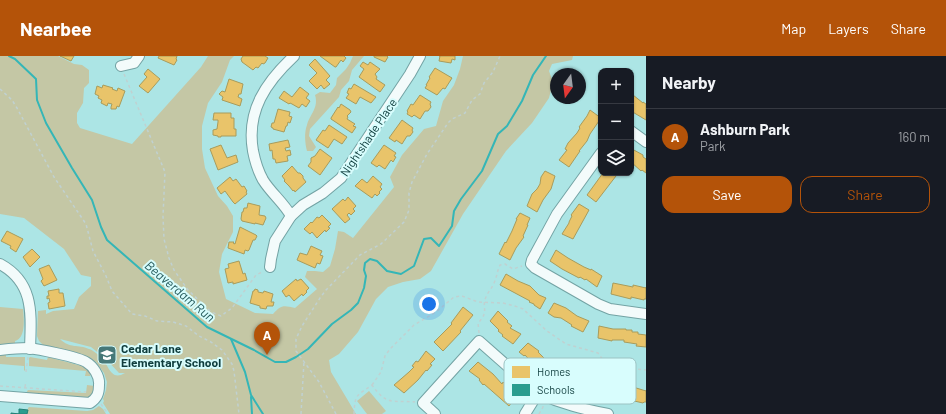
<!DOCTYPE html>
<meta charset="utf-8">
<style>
body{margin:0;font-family:Barlow,sans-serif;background:#242831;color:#f1f3f6}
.controls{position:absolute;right:12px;top:12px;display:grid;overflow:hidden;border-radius:8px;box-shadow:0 1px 3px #0004}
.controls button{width:36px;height:36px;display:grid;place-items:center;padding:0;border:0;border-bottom:1px solid #363941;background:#171b24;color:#f1f3f6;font:20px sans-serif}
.compass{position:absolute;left:550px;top:12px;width:36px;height:36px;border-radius:50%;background:#171b24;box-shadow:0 1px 3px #0004;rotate:194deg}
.you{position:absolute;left:429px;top:248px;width:14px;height:14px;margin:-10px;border:3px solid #fff;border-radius:50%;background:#1a73e8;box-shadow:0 0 0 6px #1a73e833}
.badge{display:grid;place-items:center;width:26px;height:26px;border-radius:50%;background:#b45309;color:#fff;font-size:13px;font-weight:700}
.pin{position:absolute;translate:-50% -33px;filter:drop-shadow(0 1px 2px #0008)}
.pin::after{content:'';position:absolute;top:21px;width:14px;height:12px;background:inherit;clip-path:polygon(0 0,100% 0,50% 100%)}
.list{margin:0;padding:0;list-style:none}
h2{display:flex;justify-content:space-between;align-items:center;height:52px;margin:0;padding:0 16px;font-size:17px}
h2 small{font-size:13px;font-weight:400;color:#9ea1a6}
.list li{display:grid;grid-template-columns:26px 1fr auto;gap:12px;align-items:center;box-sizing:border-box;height:56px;padding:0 16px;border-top:1px solid #363941}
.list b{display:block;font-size:15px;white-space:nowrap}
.list p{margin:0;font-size:13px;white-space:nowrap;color:#9ea1a6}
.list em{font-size:13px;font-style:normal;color:#9ea1a6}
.actions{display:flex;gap:8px;padding:12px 16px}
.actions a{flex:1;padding:9px 0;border:1px solid #b45309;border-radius:12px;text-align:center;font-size:14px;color:#b45309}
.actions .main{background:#b45309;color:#fff}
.icon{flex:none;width:22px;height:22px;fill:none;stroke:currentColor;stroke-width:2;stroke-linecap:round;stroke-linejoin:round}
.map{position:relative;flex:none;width:646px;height:358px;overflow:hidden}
header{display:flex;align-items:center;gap:24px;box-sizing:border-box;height:56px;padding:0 20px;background:#b45309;color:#fff}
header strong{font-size:19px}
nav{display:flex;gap:22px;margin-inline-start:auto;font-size:14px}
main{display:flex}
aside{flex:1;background:#171b24}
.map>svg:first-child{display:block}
</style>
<header>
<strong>Nearbee</strong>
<nav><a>Map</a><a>Layers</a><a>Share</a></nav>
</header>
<main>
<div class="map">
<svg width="646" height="358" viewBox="0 0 646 358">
<rect width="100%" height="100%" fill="#ace5e5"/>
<g fill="#c4c7a5" fill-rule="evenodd">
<path d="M0 0H58L74 8 82 9 89 14V27L84 32 83 47 77 57V67L80 72 132 88 201 11 208 0H234L230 4 222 26 208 47 202 70V93L205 112 218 140 227 150 233 160V176L222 198 219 216 226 243 255 257 273 258C281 249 283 249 295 252L317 233 305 221 307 215H315L323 216 330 210 335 193 338 175 344 176 353 182 394 131 390 121 402 99 424 73 436 70 443 45 454 29 460 13 463 0H573L572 4 552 8 549 15 553 26 549 42 532 67 506 95 463 158 431 215 420 223 403 226 388 231 376 243 358 276 339 298 329 304 331 316 356 358H110L103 347 104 345 103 343 106 334 107 326 104 317 96 306 88 302 43 289 39 285 37 280 38 255 46 254V258L53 255 74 253 79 241 91 230V221L81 219 64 193 24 162 0 158ZM60 283 91 291 106 303 119 317H125C110 326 109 308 100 300 97 298 93 294 89 293 78 288 70 293 60 283Z"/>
<path d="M353 0H364L352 14 349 25 341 34 339 41 310 73 309 80 316 91 313 95H307C305 87 304 77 307 69 310 58 319 52 315 39L320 36 330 37 336 29 337 22 346 13 350 7Z"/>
<path d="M0 251 23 253C24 263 26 282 15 285V287L0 289Z"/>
<path d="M0 299H6V301H25V314L24 315V310L0 308Z"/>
<path d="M30 301 47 304 48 301 82 310 87 313 91 318 90 320H85L86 315 29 310V315V302Z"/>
<path d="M87 329 95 330 96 332 91 341 85 342 28 338 26 337 28 334 86 337Z"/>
<path d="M369 335 386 355 382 358H367L357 345Z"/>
<path d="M99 350 103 353 106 358H27L28 352 29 351 87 355 93 354Z"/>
</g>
<g fill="#e9c46a" stroke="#a89c5c">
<path d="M60 0H74L71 5Z"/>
<path d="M159 0H177L176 3 177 4 174 9 158 2Z"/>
<path d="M243 0H265L268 2 265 7 263 8 262 7 258 12 256 11 253 14 242 6 241 3Z"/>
<path d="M320 0H344L346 2 343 6 341 4 336 11H335Z"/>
<path d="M374 0H387L388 1 385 6 374 1Z"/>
<path d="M439 0H455V4L452 3 451 7 439 5 440 0Z"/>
<path d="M315 3 330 20 326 24 330 28 324 33 321 29 317 33 309 25 317 17 309 9Z"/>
<path d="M363 6 368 9 370 6 380 13 375 18 377 21 376 23 385 29 380 36 359 21 364 13 360 10Z"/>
<path d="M435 12 452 22 445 33 443 32 437 39 425 32 427 29H426L430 22 429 21Z"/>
<path d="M148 13 160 23 148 37 139 30 147 21 144 18Z"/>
<path d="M229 23 243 28 241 38H239L238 41 242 43 240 50 222 44 223 41 219 38 222 35 225 36Z"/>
<path d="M354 28 376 41 371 47 360 41 356 48 346 42 349 38 347 37 349 32 351 33Z"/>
<path d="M103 29 113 32 112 33 117 35 118 32 125 35 119 51 117 50 116 53H111V51L112 48 108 47 107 50 101 47 102 44 98 42 99 40 95 38 97 30 102 32Z"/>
<path d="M300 31 309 38 306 42 310 45 306 51 302 48 299 52 292 48 290 47 289 48 279 42 284 35 292 41Z"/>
<path d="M420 39 431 46 430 48 431 51 428 55H425L420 63 414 59 412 61 407 58 408 56 407 55 411 48 413 49Z"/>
<path d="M633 39 643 47V46L646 48V64L631 55V40Z"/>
<path d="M341 48 350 54 351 56 347 60 348 61 347 63 355 68 353 70 356 71 352 77 331 63V62L338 51 339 52Z"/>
<path d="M278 53 290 56 289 60 292 61 290 67 288 66 287 70H286L284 76 273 73V72L271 71 272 67H274Z"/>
<path d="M590 54 601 62 590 78 587 85 579 95H580L569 111 559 104 567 94 565 93 568 87 577 77 580 72 579 71 587 60Z"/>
<path d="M214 57H231V62H234V73H236V80H221V81H218V80L213 79V74L217 73 218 66V64H213Z"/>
<path d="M402 64 413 72 412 74 413 76 410 80H407L402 88 396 84 395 86 389 82Z"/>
<path d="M329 69 347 81 342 88 334 83 328 92 316 84 323 74 325 75Z"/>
<path d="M288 84 290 91 285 92 286 95 290 94 291 99 287 100 288 105 276 107 275 103H273L272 94 270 95 269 88Z"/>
<path d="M221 89 227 102 236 99 238 106 218 114 210 93Z"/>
<path d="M384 89 396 97 394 100 396 101 393 106 391 104 385 113 379 109 377 111 371 107Z"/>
<path d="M320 93 332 102 320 119 308 110 311 106V102L315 100Z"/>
<path d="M632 93 643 99V101L646 103V117L642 114 641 115 631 106V95Z"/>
<path d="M292 110 298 117H300L303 120V122L306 126 295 136 294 134 293 135 289 130 284 125 285 124 282 120Z"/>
<path d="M545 115 555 120 551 133 543 144 537 156 527 150 532 138 537 133 540 128 541 121Z"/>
<path d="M603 117H613L616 120 596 146 587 139Z"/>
<path d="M373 120 382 128 380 131 382 133 379 136 380 137 377 140 375 138 372 142 355 130 362 123 367 127Z"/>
<path d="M230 121 233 125 236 123 242 131 244 130 247 135 246 136 247 138 235 148 233 146 225 135 221 138 217 132Z"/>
<path d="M348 141 356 150 353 153 355 155 351 159 349 157 347 159 350 163 345 167 332 153 343 143 345 145Z"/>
<path d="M248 147 260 150 259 159 265 160 266 162 263 169 255 167V168L242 165 241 163 242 156H243L244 152H247Z"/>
<path d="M579 148 589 154 573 183 562 178 569 167V166L572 160 571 159Z"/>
<path d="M520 157 530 162 527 169H528L523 180 524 181 516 192 510 204 499 198 505 186 506 187 512 175 517 163H516Z"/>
<path d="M322 159 331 168 328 171 330 172 326 176 325 174 317 182 312 176 310 178 304 173 311 166 312 167 317 161 319 162Z"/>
<path d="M240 171 256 179 257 180 255 184H253L249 194 248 195 245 194 244 198 228 192 229 186H234L233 187 235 188Z"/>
<path d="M7 175 23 183 16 196 10 192 11 190 1 185Z"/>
<path d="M311 190 322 195 320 199 323 200 320 208 317 207 315 212 297 204 300 197 307 199Z"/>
<path d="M32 193 40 201 30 211 23 201Z"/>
<path d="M556 194 568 202 584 211 591 214V213L602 220 597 231 586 223 585 224 580 221 579 222 562 213 550 205Z"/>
<path d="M239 205 243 218 245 217 247 224 233 228V226L228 227 225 213 229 212 228 208Z"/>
<path d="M49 209 57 224 44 230 41 225 43 223 39 213Z"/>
<path d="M506 218 518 225 530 230 539 239 546 242 540 253 534 249V248L529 246 530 245 500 229Z"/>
<path d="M296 223 297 225 301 223 309 232 306 235 307 236 303 240 302 238 294 245 289 239 286 241 282 235Z"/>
<path d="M613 227 633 231V229L646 232V231V243H644V244L631 241V243L611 238Z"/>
<path d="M59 233V237H63L65 250 49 253 48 247 50 246 49 242 47 243V240H49L48 235Z"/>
<path d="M255 233 258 234V236L263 237 264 235 273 238 271 246H274L273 250H267L266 253 260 252V250L250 247 253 235H254Z"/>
<path d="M554 247 566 252 577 260 589 265 583 276 571 270 572 269 561 262 554 261 548 257Z"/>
<path d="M463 251 473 259 460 275 461 276 443 295 434 286 452 268 451 267Z"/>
<path d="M498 255 508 265 507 266 512 270 510 272 521 278 513 288 502 280 503 279 498 275 499 274 490 265Z"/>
<path d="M599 270 613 273H626V274H632V276H638V278L646 279V291L636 290 637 288 624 286V284H612V285L598 282Z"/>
<path d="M528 287 539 295 538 296 547 305 548 304 553 308 545 317 534 309 525 299 524 300 519 296Z"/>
<path d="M426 295 435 303 430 308 432 309 427 315 426 314 418 324 404 337 394 329 409 316 414 311 412 310 416 305 418 306Z"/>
<path d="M478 306 493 318 502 328 503 326 508 331 507 332 517 340 509 350 484 328 483 329 479 324 480 323 469 315Z"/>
<path d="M621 328 634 330 633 331 646 335V334V346H644L643 347 630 344 631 343 618 340Z"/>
</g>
<path fill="#2a9d8f" stroke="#228076" d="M19 353 28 354 27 358H11V357L19 358Z"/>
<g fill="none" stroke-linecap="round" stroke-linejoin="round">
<g stroke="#34b6b7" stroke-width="2">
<path d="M9 0 15 3 36 23 37 44 46 67 72 112 92 144 101 171 107 184 207 271 254 294 275 306H286L296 301 308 293 332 268 351 254 358 247 364 232 366 220 364 214 365 207 370 203 377 205 387 215 401 218 414 210 424 183 431 182 439 190 452 170 454 155 461 143 482 115 498 78 507 70 522 45 533 19 546 0"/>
<path d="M231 283 245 316 251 339 263 358"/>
<path d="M251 341 252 358"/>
</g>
<g stroke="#73a3a4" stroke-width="12">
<g id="minor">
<path d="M121 10 134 7 139 0"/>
<path d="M631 75 646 86"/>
<path d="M601 97 557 158 532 204 531 208 535 212 598 248 610 253 646 258"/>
<path d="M291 160C284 147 271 137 263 124 258 115 255 105 253 95 246 55 266 26 294 0"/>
<path d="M0 208C35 227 31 259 30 293"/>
<path d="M270 211 271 203 275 185 291 160 303 149 323 137 341 122 410 18 420 0"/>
<path d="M0 294C9 293 18 292 28 292 38 293 78 301 86 306 93 310 100 320 99 329 99 338 97 342 90 347L0 340"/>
<path d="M538 337C562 348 583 353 608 358"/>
<path d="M435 358 423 347 479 285 538 337 525 358"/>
</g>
</g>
<g stroke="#c0d1d1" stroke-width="1.5" stroke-dasharray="3 3" stroke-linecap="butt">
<path d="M124 18 165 116 163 160 164 183 169 202 174 214 188 234 211 256 221 260 232 252 256 219 262 216"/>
<path d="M0 33 12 44 17 52 54 121 86 168 93 195 106 220 112 235 132 258 145 260 157 265 173 266 186 270 199 280 211 286 222 294 232 308 234 315 239 358"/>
<path d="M479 277 478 267C490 255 481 252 486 241 488 236 492 232 494 227 497 221 497 215 500 209L505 208 513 213 522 210"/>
<path d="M26 316 28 301"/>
<path d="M372 329 381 316 385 300 390 293 414 269 436 256 454 241 462 240 478 246 503 247 518 251 523 253 547 275 566 288 598 297 606 308 616 311 646 314"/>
<path d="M0 330 86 336"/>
<path d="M25 331 26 325"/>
<path d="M101 348 108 358"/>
<path d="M301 358 304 305"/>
<path d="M336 358 319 326 296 295V283L302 270 320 242 326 234 360 199 381 188 404 166 409 154V137L412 126 427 98 448 67 452 63 465 57 472 44 480 38 484 27 493 16 500 0"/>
<path d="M354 358C355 338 356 340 372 329 387 350 391 344 415 346"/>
<path d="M539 358 543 351V348"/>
</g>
<use href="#minor" stroke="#f3fbfb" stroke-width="10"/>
</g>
<defs>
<g id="school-square" transform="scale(1)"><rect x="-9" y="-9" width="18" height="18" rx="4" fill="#467878" stroke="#d8fdfd"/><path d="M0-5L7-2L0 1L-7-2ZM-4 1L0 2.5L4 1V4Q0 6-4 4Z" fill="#fff"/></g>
</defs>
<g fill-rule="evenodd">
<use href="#school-square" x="107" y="299"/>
</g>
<g text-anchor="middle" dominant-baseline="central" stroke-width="4" stroke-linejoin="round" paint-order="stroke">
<g font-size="12" fill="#0f3d3d" stroke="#d8fdfd">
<text transform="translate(368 81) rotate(-56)">Nightshade Place</text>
</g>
<g font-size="12" font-weight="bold" fill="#0f3d3d" stroke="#d8fdfd" text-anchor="start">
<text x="121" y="292">Cedar Lane<tspan x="121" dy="14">Elementary School</tspan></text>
</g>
<g font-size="13" font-style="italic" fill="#24595a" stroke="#d8fdfd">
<text transform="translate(180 235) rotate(40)">Beaverdam Run</text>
</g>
</g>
<rect x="504" y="302" width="132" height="46" rx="6" fill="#d8fdfd" stroke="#9cc3c3" stroke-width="1"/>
<rect x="512" y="310" width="18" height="12" fill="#e9c46a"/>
<rect x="512" y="328" width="18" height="12" fill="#2a9d8f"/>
<g font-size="11" fill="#0f3d3d">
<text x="537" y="320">Homes</text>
<text x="537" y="338">Schools</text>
</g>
</svg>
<div class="controls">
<button>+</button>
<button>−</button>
<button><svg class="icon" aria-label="layers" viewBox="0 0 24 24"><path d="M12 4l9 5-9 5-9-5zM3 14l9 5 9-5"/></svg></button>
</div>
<svg class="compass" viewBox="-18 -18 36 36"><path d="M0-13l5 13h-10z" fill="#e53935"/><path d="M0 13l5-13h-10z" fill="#9ea1a6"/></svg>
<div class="you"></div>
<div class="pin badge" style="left:267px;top:299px">A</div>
</div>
<aside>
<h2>Nearby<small></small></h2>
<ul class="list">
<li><span class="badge">A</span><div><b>Ashburn Park</b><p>Park</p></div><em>160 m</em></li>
</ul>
<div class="actions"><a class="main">Save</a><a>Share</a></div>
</aside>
</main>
